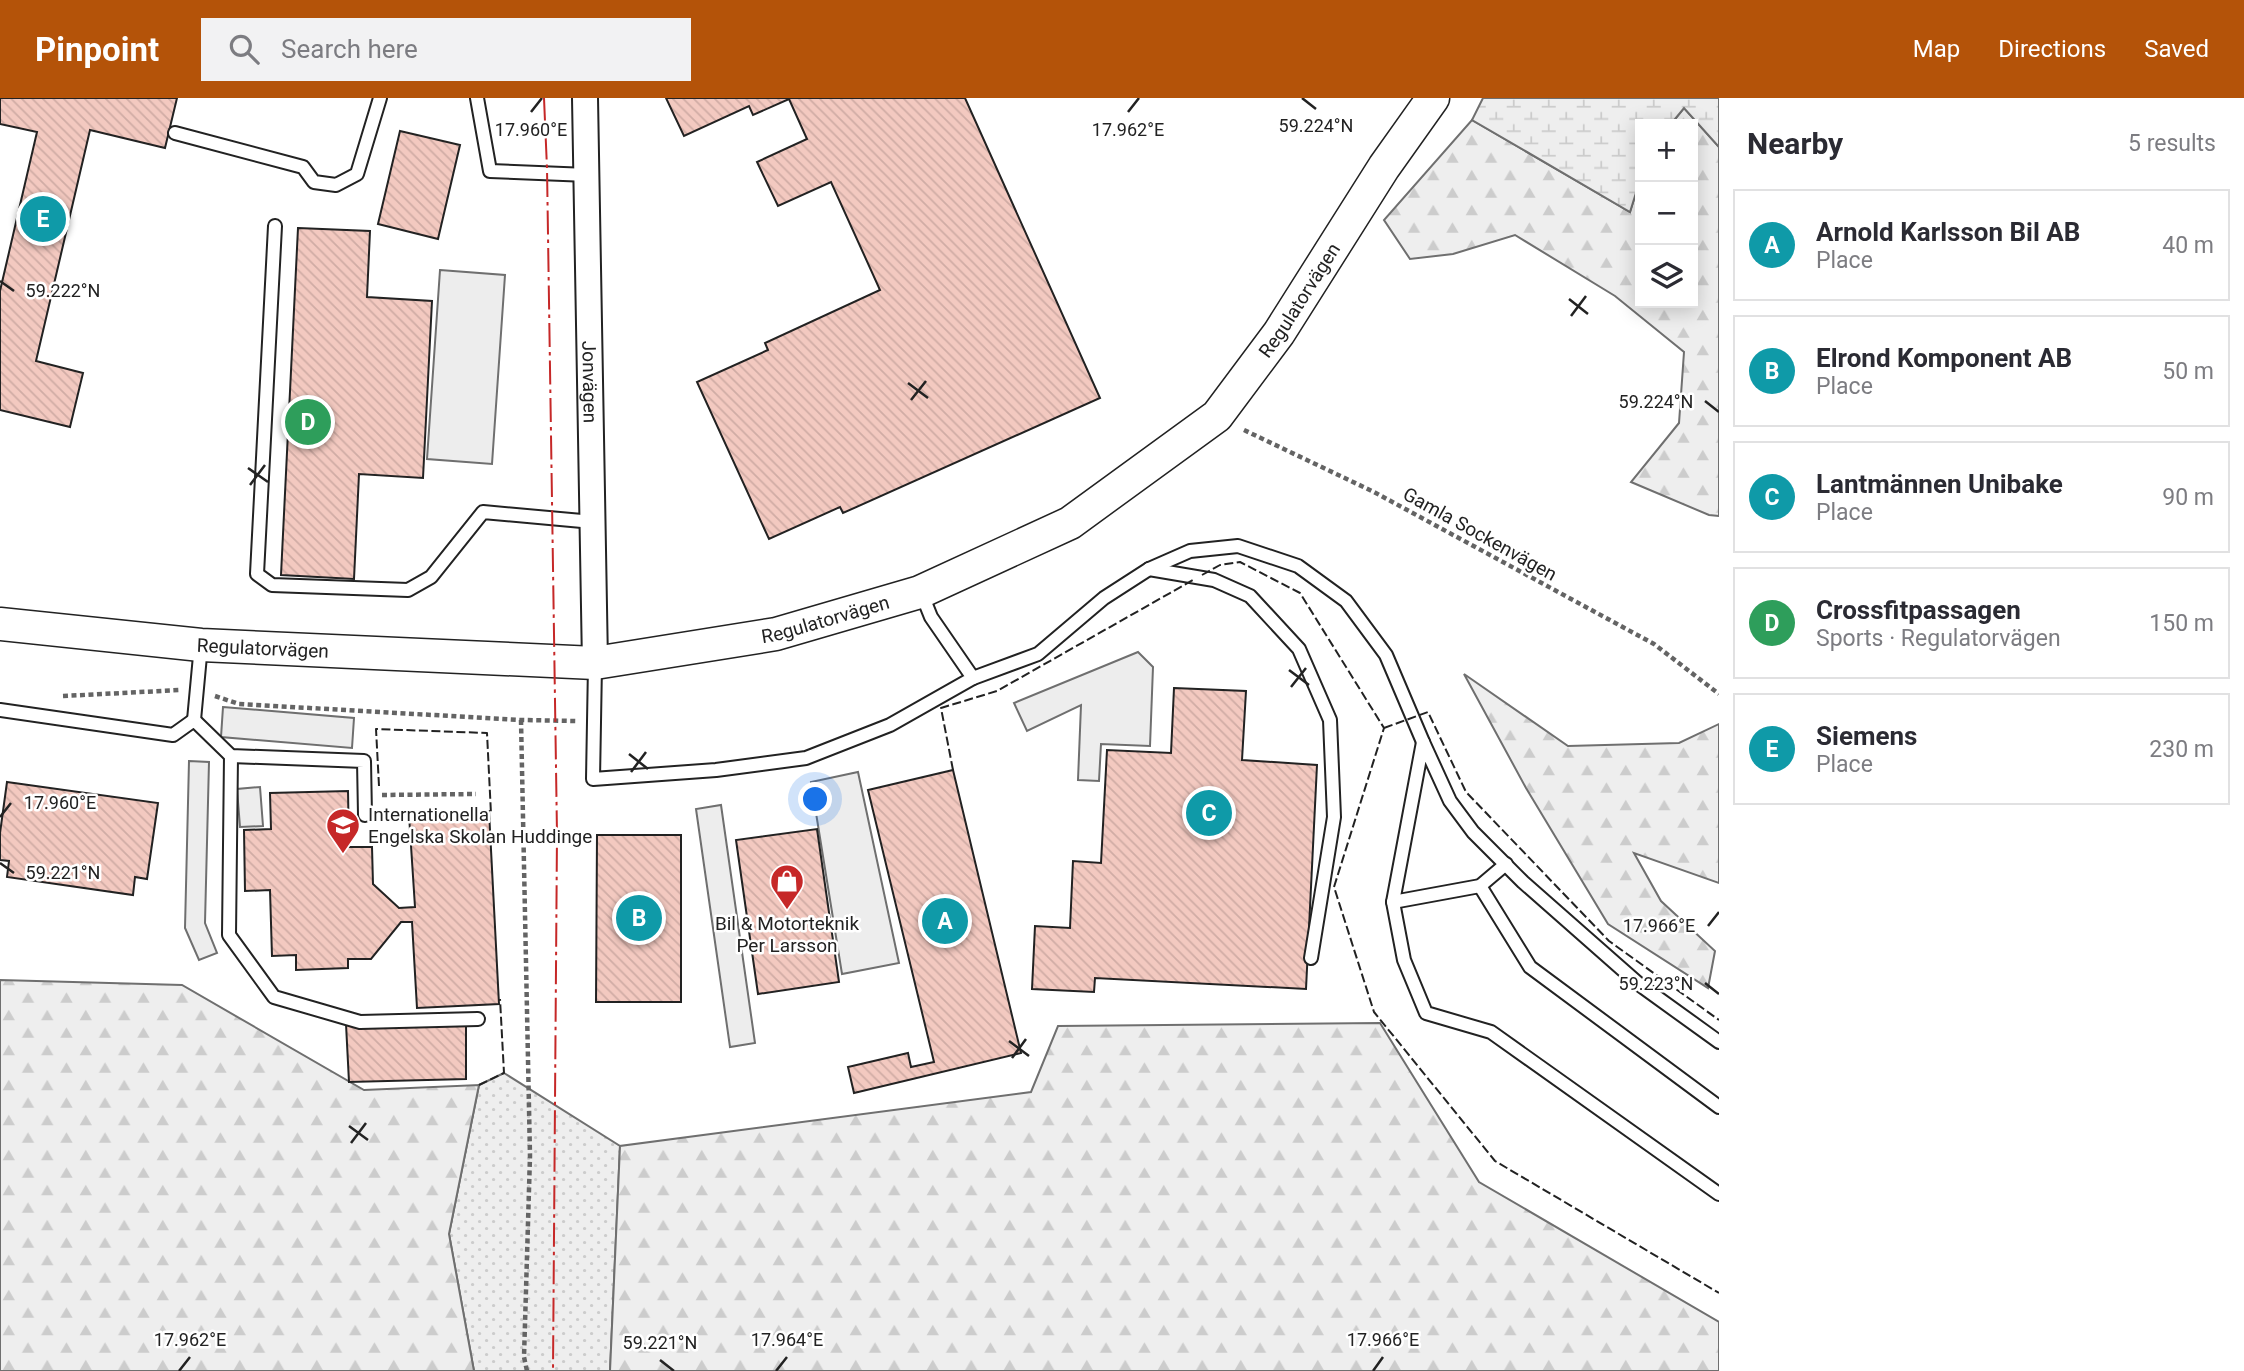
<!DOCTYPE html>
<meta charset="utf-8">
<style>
body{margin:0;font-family:Roboto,sans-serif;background:#f2f2f3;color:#2b2b33}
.controls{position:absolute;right:21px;top:21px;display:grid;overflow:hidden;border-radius:0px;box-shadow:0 4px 18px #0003}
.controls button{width:63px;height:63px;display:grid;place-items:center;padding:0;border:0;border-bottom:2px solid #e1e1e2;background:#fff;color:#2b2b33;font:35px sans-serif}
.you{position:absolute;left:816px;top:702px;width:24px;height:24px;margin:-18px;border:5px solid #fff;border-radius:50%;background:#1a73e8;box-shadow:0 0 0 10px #1a73e833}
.badge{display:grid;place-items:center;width:46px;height:46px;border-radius:50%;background:#b45309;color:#fff;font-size:23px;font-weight:700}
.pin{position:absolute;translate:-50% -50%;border:4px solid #fff;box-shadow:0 2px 7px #0006}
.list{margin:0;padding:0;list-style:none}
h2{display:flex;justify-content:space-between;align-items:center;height:91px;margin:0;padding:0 28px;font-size:30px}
h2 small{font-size:23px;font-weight:400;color:#7c7c81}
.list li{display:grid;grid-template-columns:46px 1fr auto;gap:21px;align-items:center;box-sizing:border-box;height:112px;margin:0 14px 14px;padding:0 14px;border:2px solid #e1e1e2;border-radius:0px}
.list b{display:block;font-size:26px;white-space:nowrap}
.list p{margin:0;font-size:23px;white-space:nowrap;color:#7c7c81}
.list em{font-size:23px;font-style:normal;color:#7c7c81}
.icon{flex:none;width:38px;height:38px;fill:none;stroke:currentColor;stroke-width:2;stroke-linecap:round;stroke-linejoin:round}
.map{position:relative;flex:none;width:1719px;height:1273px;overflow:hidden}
header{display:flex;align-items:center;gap:42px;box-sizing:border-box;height:98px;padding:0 35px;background:#b45309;color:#fff}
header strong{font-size:33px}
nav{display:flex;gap:38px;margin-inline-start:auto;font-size:24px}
.search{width:490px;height:63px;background:#f2f2f3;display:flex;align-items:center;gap:18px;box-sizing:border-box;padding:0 24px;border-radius:0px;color:#7c7c81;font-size:26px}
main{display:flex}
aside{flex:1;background:#fff}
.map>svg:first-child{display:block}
</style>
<header>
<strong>Pinpoint</strong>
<div class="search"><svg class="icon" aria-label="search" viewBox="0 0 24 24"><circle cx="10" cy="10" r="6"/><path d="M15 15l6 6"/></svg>Search here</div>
<nav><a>Map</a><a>Directions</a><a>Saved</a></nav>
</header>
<main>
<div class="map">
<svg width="1719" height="1273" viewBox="0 0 1719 1273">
<defs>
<pattern id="grass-dots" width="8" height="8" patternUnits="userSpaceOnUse" patternTransform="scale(1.75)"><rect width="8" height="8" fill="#eee"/><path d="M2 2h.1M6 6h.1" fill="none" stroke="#ccc" stroke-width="1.8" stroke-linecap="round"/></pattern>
<pattern id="forest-firs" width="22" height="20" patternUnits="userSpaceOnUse" patternTransform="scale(1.75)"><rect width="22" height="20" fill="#eee"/><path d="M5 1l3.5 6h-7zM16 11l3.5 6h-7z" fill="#ccc"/></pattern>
<pattern id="wetland-marsh" width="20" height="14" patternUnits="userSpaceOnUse" patternTransform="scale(1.75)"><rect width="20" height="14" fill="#eee"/><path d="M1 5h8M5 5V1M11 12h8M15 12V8" fill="none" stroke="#ccc"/></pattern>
<pattern id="building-back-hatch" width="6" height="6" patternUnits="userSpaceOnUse" patternTransform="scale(1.75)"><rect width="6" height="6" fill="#f3c9c0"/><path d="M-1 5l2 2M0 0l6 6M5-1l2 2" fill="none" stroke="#d0aca5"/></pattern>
</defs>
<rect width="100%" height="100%" fill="#fff"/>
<path fill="url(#grass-dots)" stroke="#6f6f6f" stroke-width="2" d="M504 975 620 1048 610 1273H474L449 1136 479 987Z"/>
<g fill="url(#forest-firs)" stroke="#6f6f6f" stroke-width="2">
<path d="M1684 10 1719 49V418L1709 417 1631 384 1679 325 1684 254 1615 198 1515 137 1453 156 1410 161 1384 122 1472 22 1630 114 1640 82V205H1693V26H1671Z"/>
<path d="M1464 576 1568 648 1679 645 1719 626V785L1634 755 1661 803 1715 853 1708 890 1608 826 1526 690Z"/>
<path d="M0 882 182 887 364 992 479 987 449 1136 474 1273H0Z"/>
<path d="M1380 925 1479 1084 1719 1224V1273H610L620 1048 1031 994 1058 928Z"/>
</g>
<path fill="url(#wetland-marsh)" stroke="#6f6f6f" stroke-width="2" d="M1483 0H1719V49L1684 10 1671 26H1640V82L1630 114 1472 22Z"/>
<g fill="#ededed" stroke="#6f6f6f" stroke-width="2">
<path d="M440 172 505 177 492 366 427 361Z"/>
<path d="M1138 554 1153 569 1150 648 1101 646 1099 683 1078 682 1081 607 1027 633 1014 605Z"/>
<path d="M223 609 354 620 352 650 221 639Z"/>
<path d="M189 663 209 664 205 825 217 855 199 862 185 830Z"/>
<path d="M858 674 899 865 842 876 811 684Z"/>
<path d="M260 689 263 728 240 729 237 691Z"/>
<path d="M721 707 755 945 730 949 696 711Z"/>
</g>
<g fill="url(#building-back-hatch)" stroke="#222" stroke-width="2">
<path d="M0 0H177L165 50 90 32 36 263 83 275 70 329 0 312V193L37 34 0 26Z"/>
<path d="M666 0H965L1100 300 843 415 840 409 769 441 697 284 768 252 765 245 880 192 831 84 778 108 757 64 807 41 789 1 753 17 749 8 684 38Z"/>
<path d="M400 33 460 47 438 141 378 126Z"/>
<path d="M298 130 370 133 367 199 432 203 423 380 359 376 354 481 281 477Z"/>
<path d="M1174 590 1246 593 1242 662 1317 667 1306 891 1095 880 1094 894 1032 891 1035 828 1070 830 1073 763 1101 765 1107 652 1171 655Z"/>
<path d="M953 672 1021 955 854 995 848 969 908 955 911 969 934 964 868 692Z"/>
<path d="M7 684 158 705 147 781 135 779 133 797 7 779 9 763 0 762V735Z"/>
<path d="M348 693 349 749H372L373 786 399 810 415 809 409 717 489 713 499 906 417 910 412 824H401L371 861H348V870L296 872V857L272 858 270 792 245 793 244 732 271 731 270 695Z"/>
<path d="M817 731 839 884 758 896 736 742Z"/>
<path d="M597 737H681V904H596Z"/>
<path d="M466 925V981L349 984 346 926Z"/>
</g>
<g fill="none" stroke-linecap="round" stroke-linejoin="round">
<g stroke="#222" stroke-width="16">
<g id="service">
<path d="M477 0 490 73 588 77"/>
<path d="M175 35 303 69 314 84 336 87 357 76 380 0"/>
<path d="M275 128 257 476 272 487 408 492 431 479 483 414 593 424"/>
<path d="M1149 471 1214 482 1250 498 1299 551 1330 622 1334 719 1311 860"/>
<path d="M595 567 593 681 716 672 806 660 890 627 973 580 931 519 921 494"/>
<path d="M973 580 1038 556 1104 500 1149 471 1190 453 1238 448 1298 468 1346 503 1386 557 1423 644"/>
<path d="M0 612 173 637 194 622 231 658 364 663 365 717"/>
<path d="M194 622 201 547"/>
<path d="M231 658 229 837 274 899 360 924 478 921"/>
<path d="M1480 788 1530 869 1719 1009"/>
<path d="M1393 804 1480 788 1506 766"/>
<path d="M1719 944 1640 887 1523 784 1473 734 1450 703 1423 644 1393 804 1404 862 1426 915 1491 934 1719 1096"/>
</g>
</g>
<g stroke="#222" stroke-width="28">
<g id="minor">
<path id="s1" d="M585 0 595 565"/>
</g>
</g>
<g stroke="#222" stroke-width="35">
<g id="tertiary">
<path id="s2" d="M0 526 201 547 595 565 776 536 920 494 1070 425 1217 318 1279 235 1384 69 1433 0"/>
</g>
</g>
<g stroke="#646464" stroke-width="4.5" stroke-dasharray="5 3.5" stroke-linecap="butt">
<path d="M1244 332 1374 394 1654 546 1719 596"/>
<path d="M63 598 180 592"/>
<path d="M215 598 239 606 521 622 576 623"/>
<path d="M521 622 530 1058 524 1259 527 1273"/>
<path d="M382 697 476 696"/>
</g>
<use href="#service" stroke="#fff" stroke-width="12"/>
<use href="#minor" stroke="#fff" stroke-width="24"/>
<use href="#tertiary" stroke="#fff" stroke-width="32"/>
<g stroke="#222" stroke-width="2" stroke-dasharray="9 3.5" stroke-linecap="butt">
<path d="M1202 477 1220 467 1240 464 1300 495 1384 630 1334 789 1374 914 1495 1063 1719 1195"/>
<path d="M1384 630 1428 614 1466 694 1609 843 1719 922"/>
<path d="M953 672 941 610 997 593 1193 482"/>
<path d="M379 688 376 631 487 635 491 716"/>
<path d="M479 987 504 975 500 901"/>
</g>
<path stroke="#c62828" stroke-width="2" stroke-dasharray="24 5 3.5 5" stroke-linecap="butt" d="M544 0 547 70 557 736 553 1273"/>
</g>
<path fill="none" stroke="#222" stroke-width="2.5" d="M1302 0 1316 11M531 14 542 0M1128 14 1139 0M0 183 14 193M1569 201 1588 216M1571 218 1586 198M908 285 928 300M911 302 926 283M1705 303 1719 314M248 370 268 384M250 387 265 367M1289 572 1309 587M1291 589 1306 570M629 656 648 671M631 674 646 654M0 719 11 705M0 765 14 775M1708 828 1719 814M1705 885 1719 896M1009 943 1029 958M1012 960 1026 941M349 1028 368 1042M351 1045 366 1025M660 1262 674 1273M179 1273 190 1259M776 1273 787 1259M1373 1273 1383 1259"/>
<defs>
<g id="school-pin" transform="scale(1.75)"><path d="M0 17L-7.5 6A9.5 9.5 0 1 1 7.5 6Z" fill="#c62828" stroke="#fff"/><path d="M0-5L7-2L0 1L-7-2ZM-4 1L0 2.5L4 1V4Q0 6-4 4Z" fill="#fff"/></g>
<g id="shop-pin" transform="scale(1.75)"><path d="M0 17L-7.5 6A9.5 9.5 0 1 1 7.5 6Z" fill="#c62828" stroke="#fff"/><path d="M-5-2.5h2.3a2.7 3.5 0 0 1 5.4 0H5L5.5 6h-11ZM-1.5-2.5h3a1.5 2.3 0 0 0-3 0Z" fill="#fff"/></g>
</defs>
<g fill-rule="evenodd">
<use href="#school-pin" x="343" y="727"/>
<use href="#shop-pin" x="787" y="783"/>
</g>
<g text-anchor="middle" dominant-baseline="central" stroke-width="5" stroke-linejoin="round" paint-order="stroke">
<g font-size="19" fill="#222" stroke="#fff">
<text stroke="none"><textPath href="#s2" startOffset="1419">Regulatorvägen</textPath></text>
<text stroke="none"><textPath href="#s1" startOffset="284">Jonvägen</textPath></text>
<text transform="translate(1480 436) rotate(29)">Gamla Sockenvägen</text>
<text stroke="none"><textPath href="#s2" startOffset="831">Regulatorvägen</textPath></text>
<text stroke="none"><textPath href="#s2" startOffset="264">Regulatorvägen</textPath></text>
</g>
<g font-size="19" fill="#222" stroke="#fff" text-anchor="start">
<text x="368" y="716">Internationella<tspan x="368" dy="22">Engelska Skolan Huddinge</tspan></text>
<text x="787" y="825" text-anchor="middle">Bil &amp; Motorteknik<tspan x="787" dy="22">Per Larsson</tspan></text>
</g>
</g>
<g font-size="18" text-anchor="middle" fill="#222" stroke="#fff" stroke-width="5" stroke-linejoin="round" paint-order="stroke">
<text x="1316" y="34">59.224°N</text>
<text x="531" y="38">17.960°E</text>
<text x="1128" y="38">17.962°E</text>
<text x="63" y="199">59.222°N</text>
<text x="1656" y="310">59.224°N</text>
<text x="60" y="711">17.960°E</text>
<text x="63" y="781">59.221°N</text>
<text x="1659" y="834">17.966°E</text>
<text x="1656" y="892">59.223°N</text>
<text x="190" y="1248">17.962°E</text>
<text x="787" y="1248">17.964°E</text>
<text x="1383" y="1248">17.966°E</text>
<text x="660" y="1251">59.221°N</text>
</g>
</svg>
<div class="controls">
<button>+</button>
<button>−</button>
<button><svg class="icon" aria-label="layers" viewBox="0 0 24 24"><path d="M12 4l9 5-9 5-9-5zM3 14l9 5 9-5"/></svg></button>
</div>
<div class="you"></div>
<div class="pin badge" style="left:945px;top:823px;background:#0f9aa8">A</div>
<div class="pin badge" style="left:639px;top:820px;background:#0f9aa8">B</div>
<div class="pin badge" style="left:1209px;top:715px;background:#0f9aa8">C</div>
<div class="pin badge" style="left:308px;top:324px;background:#2e9e5b">D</div>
<div class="pin badge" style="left:43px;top:121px;background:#0f9aa8">E</div>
</div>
<aside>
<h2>Nearby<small>5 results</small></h2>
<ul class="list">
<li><span class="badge" style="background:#0f9aa8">A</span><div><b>Arnold Karlsson Bil AB</b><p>Place</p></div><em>40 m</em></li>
<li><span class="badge" style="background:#0f9aa8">B</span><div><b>Elrond Komponent AB</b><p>Place</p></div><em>50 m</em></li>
<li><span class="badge" style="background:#0f9aa8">C</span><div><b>Lantmännen Unibake</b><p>Place</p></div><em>90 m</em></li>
<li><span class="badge" style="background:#2e9e5b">D</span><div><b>Crossfitpassagen</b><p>Sports · Regulatorvägen</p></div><em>150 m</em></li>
<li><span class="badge" style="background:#0f9aa8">E</span><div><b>Siemens</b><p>Place</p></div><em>230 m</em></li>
</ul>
</aside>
</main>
